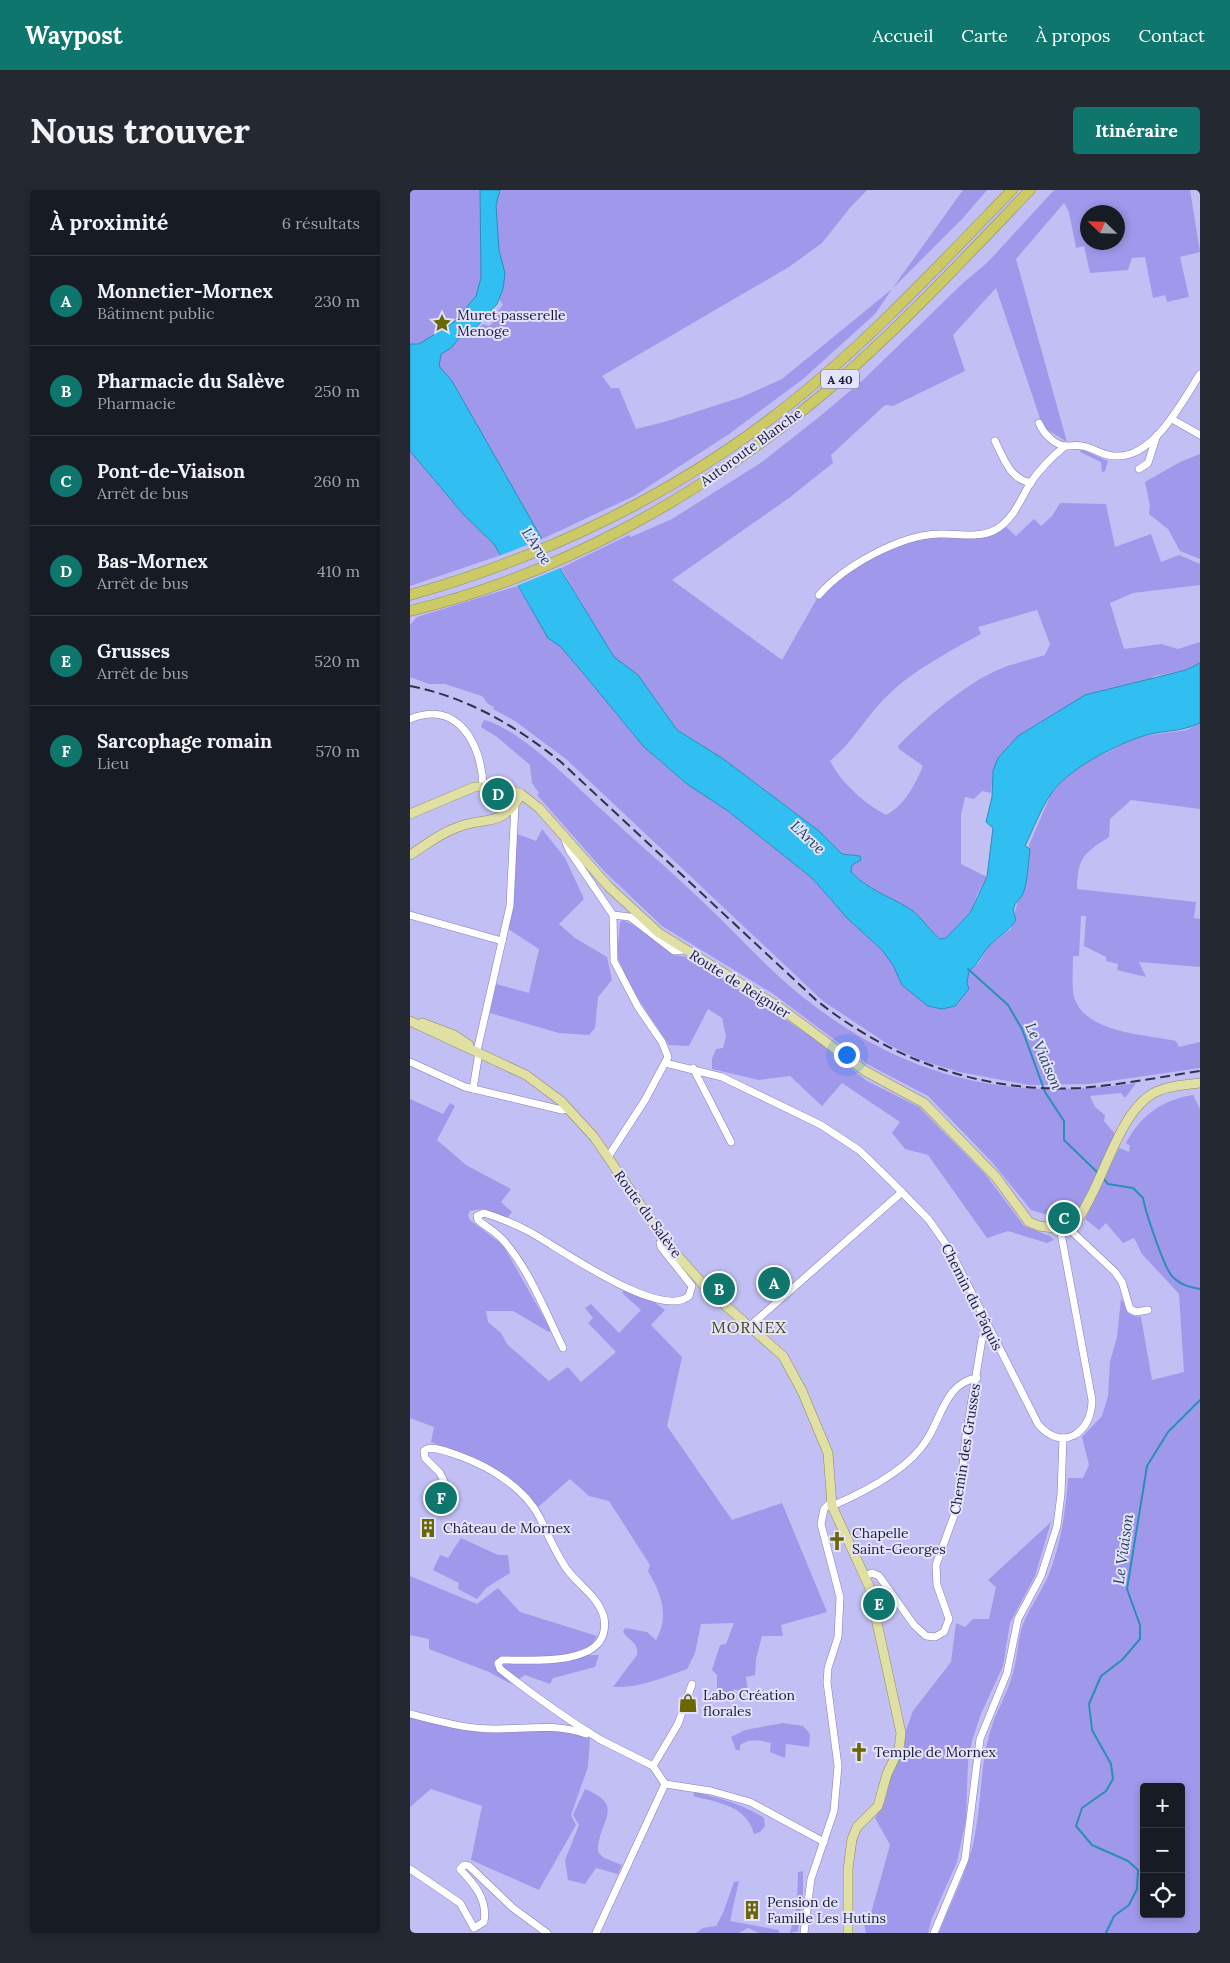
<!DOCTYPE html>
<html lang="fr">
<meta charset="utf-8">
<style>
body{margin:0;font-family:Lora,serif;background:#242831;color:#f1f3f6}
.controls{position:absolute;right:15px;bottom:15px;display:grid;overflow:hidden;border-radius:5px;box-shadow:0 2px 8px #0003}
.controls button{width:45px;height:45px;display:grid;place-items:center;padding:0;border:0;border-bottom:1px solid #363941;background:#171b24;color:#f1f3f6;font:25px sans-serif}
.compass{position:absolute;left:670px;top:15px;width:45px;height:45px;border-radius:50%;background:#171b24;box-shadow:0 2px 8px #0003;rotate:293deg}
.you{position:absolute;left:436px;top:864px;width:18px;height:18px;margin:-12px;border:4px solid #fff;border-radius:50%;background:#1a73e8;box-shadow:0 0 0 8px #1a73e833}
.badge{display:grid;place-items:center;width:32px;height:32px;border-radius:50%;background:#0f766e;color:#fff;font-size:16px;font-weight:700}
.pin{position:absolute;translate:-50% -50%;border:2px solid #fff;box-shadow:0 1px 5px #0006}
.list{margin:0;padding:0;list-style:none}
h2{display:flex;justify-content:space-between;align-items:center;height:65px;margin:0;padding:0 20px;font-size:21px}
h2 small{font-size:16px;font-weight:400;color:#9ea1a6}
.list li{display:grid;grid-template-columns:32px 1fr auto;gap:15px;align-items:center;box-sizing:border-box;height:90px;padding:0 20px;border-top:1px solid #363941}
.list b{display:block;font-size:19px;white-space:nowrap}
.list p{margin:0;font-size:16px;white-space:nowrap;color:#9ea1a6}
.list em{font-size:16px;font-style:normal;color:#9ea1a6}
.icon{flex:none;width:28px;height:28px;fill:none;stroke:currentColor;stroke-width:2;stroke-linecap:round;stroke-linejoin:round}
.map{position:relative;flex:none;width:790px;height:1743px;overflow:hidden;border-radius:5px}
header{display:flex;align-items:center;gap:30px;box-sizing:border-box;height:70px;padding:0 25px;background:#0f766e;color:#fff}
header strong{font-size:24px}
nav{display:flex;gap:28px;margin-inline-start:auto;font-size:18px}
.intro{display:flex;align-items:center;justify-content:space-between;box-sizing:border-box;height:120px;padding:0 30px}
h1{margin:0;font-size:35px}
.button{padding:12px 22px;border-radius:5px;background:#0f766e;color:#fff;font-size:18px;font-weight:700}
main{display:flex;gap:30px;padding:0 30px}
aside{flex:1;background:#171b24;border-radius:5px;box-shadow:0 2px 8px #0003}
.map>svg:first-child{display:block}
</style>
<header>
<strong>Waypost</strong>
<nav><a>Accueil</a><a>Carte</a><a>À propos</a><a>Contact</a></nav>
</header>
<div class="intro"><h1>Nous trouver</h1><a class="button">Itinéraire</a></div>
<main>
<aside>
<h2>À proximité<small>6 résultats</small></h2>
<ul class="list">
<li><span class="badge">A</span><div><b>Monnetier-Mornex</b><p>Bâtiment public</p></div><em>230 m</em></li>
<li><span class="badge">B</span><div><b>Pharmacie du Salève</b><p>Pharmacie</p></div><em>250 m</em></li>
<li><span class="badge">C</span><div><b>Pont-de-Viaison</b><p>Arrêt de bus</p></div><em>260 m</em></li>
<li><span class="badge">D</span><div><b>Bas-Mornex</b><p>Arrêt de bus</p></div><em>410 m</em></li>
<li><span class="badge">E</span><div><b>Grusses</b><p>Arrêt de bus</p></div><em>520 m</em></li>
<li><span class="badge">F</span><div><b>Sarcophage romain</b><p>Lieu</p></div><em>570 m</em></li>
</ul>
</aside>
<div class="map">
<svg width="790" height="1743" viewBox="0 0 790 1743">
<rect width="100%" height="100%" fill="#c2bff4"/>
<g fill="#a098eb" fill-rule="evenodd">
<path d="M0 0H457L439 19 412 53 379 77 192 186 201 198H209L226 239 254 232 332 207 372 189 482 99 553 0H577L553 28 482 99 465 124 393 189 319 244 224 306 132 349 42 191 0 154ZM89 109 93 115 83 126 86 130 79 136 73 134 70 137 71 142 62 143Z"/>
<path d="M644 0H780L790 62 770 67 779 107 757 112 755 105 743 108 735 67 722 68 718 80 680 83 674 56 666 58 659 22 654 13 606 69 657 252 636 239 631 231 586 98 543 145 555 181 483 216 475 215 421 265 423 273 379 308 262 390 372 470 409 405H414C438 380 477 354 513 349 542 345 570 356 595 336L606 346 624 329 631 336 642 326 650 313 696 314 705 357 741 344 751 372 769 365 790 374V395L723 403 700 413 714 459 751 454 768 459 790 452V473L776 480 745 486 583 581 581 603 572 601 564 609 555 607 551 625V674L577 687 567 705 560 723 536 748 531 749 516 737 505 722 455 696 441 682 442 675 451 670 450 666 432 664 409 641 312 568 267 540 228 485 204 468 151 378 219 345 221 347 262 329 300 305 352 272 409 227 453 190 553 93 578 72ZM678 22H708V52H678ZM627 420 640 454 635 465C620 470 604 473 590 479 556 493 513 530 488 556L489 559 513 576C505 595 495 615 476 625 454 613 432 594 420 571 442 553 455 528 475 508 503 480 537 463 571 444L568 437Z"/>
<path d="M671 259 698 271 695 281 692 282 691 272 670 262Z"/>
<path d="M0 261 54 325 84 354 91 365 0 396Z"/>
<path d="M790 264V369L770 361 758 339 739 324 740 316 735 292 770 272Z"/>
<path d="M107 396 138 447 151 457 173 483 234 557 277 594 318 621 402 688 438 729 472 760 483 775 492 795 518 816 532 819 545 816 559 799 557 793 559 781 569 773 578 756 601 739 620 660 619 655 641 604 657 586 675 573 727 547 777 540 790 533V619L721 610 700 629 699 647C673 664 668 667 667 699L786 712 784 728 790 729V777L729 772 736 787 707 780 708 774 696 771V767L674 756 676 726H671L669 766H663C663 778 662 791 663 802 669 843 734 844 766 851L769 857 790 852V878L679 894 619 895 549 882 510 870 479 855 413 811 156 569 105 531 83 519 84 517 78 514 72 506 35 494H19L0 487V435L7 427Z"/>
<path d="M74 530C109 538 165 595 192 620 225 651 260 680 293 712 325 742 355 776 389 804 493 888 596 912 726 893L715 908 711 903 680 906 685 917 695 925 694 931 706 945 671 1015 664 1022 649 1026 638 1025 621 1020 582 972 518 906 457 874 362 803 252 736 195 682 127 605 129 603 122 593 120 575 87 547 71 537Z"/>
<path d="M132 639 155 668 174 709 149 734 165 748 197 767 202 790 188 807 185 838 179 845 149 843 80 823 86 794 119 803 129 759 98 739 104 715 107 644 126 651Z"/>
<path d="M212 730 222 734 264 765 276 767 339 805 403 848 457 891 509 917 575 984 614 1036 640 1046 644 1050 637 1053 598 1041 577 1048 518 965 495 959 482 943 490 932 432 893 412 916 380 886 349 890 302 879V869L306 859 313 858 316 846 312 828 298 819 279 856 259 855 221 798 207 766 210 732Z"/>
<path d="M783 905 790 919V1743H529C542 1709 559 1680 565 1644 572 1609 570 1573 581 1539 586 1521 597 1505 602 1486 608 1469 607 1451 613 1434 620 1417 632 1401 639 1384 651 1353 656 1320 658 1288H673L679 1275 672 1247 692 1226 698 1206 700 1172 707 1147 711 1109C719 1120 712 1124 731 1127L742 1190 774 1182 769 1104 732 1064 724 1048 713 1053 696 1033 689 1040 675 1029 709 958 719 962 720 956 716 953C731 925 752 910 783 905ZM734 1597H771V1724H734Z"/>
<path d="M0 909 33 924 40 913 45 916 27 950 56 975 101 999 91 1012 102 1022 97 1028 72 1019 60 1021 58 1025 60 1030 93 1055 141 1140 139 1142 103 1121H76L78 1132 91 1143 97 1154 139 1191 158 1177 171 1192 206 1162 178 1133 183 1128 175 1118 181 1114 209 1143 231 1120 212 1103 214 1100 244 1112 255 1120 241 1135 272 1167 257 1236 322 1330 372 1313 417 1422 371 1435 373 1446H352L346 1469 345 1485 336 1487 338 1503 324 1499 321 1508 310 1506 309 1499H307V1485L302 1480 310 1455 316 1454 324 1433 291 1434 285 1463 277 1479C252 1488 230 1498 203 1497L227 1465C229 1452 219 1451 213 1442L215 1438 237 1442 246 1450C260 1425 251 1404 238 1381L240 1375 199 1311 179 1306 160 1289 127 1318 93 1285 75 1273 21 1252 24 1237 0 1228Z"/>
<path d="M641 1332 625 1386 600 1433 593 1476 571 1524 562 1551 558 1572 556 1629 547 1672 522 1728 518 1743H456L454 1733 458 1734 480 1655 465 1628 475 1611 482 1583 494 1561 496 1540 503 1521 541 1472 546 1433 555 1437 563 1429H579L586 1397 578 1390Z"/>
<path d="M51 1348 88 1365H98L100 1383 76 1398 67 1409 48 1399 49 1393 23 1380 30 1365 38 1368Z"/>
<path d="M0 1386 67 1414 88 1398 110 1422 187 1446 181 1456 151 1466H94L85 1470 84 1476 103 1495 79 1482 19 1459V1449L0 1445Z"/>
<path d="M178 1465H189L185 1477 143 1488 140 1494 115 1485 109 1489 94 1478 93 1474 151 1472Z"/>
<path d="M0 1528 64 1540 150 1541 180 1548 178 1577 161 1625 166 1635 129 1700 61 1670 72 1616 21 1599 0 1617Z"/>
<path d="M373 1533 393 1536 400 1544 399 1557 376 1554 375 1568 360 1562 361 1553C349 1550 340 1548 330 1555V1560H326L321 1547 335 1540Z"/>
<path d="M175 1599C217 1616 188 1630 188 1662L194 1668 212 1675 208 1684 186 1678 175 1694 158 1690 155 1670 169 1635 163 1625Z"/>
<path d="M285 1602C309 1608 333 1614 354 1628L355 1636 350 1642 344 1644C336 1615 309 1613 283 1606Z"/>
<path d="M393 1681V1702L388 1741 380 1743 387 1715 388 1682Z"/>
<path d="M329 1691 320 1731 369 1740V1743H349L338 1738 329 1743H286L293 1738 306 1736 313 1723 324 1692Z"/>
</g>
<path fill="#31bff1" stroke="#2b8eb8" d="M70 0H90L86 15 89 60 95 83 93 99 87 114 61 143 51 146 41 158 31 164 29 176 42 191 132 349 204 467 228 485 267 540 312 568 409 641 432 664 450 666 451 670 442 675 441 682C462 703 481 706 503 721 512 728 520 741 530 749L536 748 560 723 577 687 583 638 576 632 582 607 583 581 588 568 608 546 675 505 776 480 790 473V533C770 543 747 540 727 548 700 558 657 580 641 604 630 620 623 640 615 656L620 659C618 673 618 688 614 701 610 713 599 712 606 730 599 741 589 746 580 755 571 764 569 774 559 781L557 793 559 799 545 816 532 819 518 816 503 804 492 795 483 775 472 760 438 729 402 688 318 621 277 594 234 557 173 483 151 457 138 448 84 354 54 325 0 261V154H9L44 132 66 106 71 88Z"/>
<path fill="#c2bff4" d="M134 348 153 377 104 397 89 366Z"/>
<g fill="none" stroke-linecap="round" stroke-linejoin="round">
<g stroke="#2b8eb8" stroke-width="2">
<path d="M558 779 598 815 612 839 635 902 654 931V950L688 983"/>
<path d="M693 988 698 994 723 998 733 1008C735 1020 754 1078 762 1086 770 1095 779 1097 790 1099"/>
<path d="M696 1743 704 1726 719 1715 727 1699 728 1680 718 1671 682 1655 666 1636 672 1618 696 1601 703 1589 701 1574 682 1540 679 1514 691 1486 712 1470 730 1449V1435L717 1399 737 1276 758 1242 790 1210"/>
</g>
<g stroke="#837dbb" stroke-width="8">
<g id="minor">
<path d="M762 229 790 245"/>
<path d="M629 233C633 243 645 256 657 256 662 256 667 255 672 256 684 258 693 266 705 266 743 269 772 212 790 184"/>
<path d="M585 251C594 269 600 289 621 293"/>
<path d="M729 279 738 273 747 245"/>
<path d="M409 405C434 376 490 345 529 344 548 343 567 349 585 340 604 329 610 310 621 292 630 279 643 266 655 256"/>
<path d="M0 529C48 509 72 555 73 596"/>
<path d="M155 650 159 660 203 725"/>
<path d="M0 725 92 751"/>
<path d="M67 861 100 716 105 614"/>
<path d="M0 872 55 897 152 920 159 919"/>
<path d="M255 873 312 887 411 935 449 960 483 993 519 1030 540 1060 628 1234C652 1263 682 1243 682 1210L650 1038"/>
<path d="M283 878 321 952"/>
<path d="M63 899 69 862"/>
<path d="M198 967 235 910 258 867 252 852 228 817 204 771 203 725 220 727 264 761 274 760"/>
<path d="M656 1036 705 1082 712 1092 720 1119 726 1122 738 1120"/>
<path d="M340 1136 492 1002"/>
<path d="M153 1158C137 1125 117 1075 92 1049 85 1041 76 1037 68 1030L67 1026 74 1023C90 1028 105 1034 120 1042 148 1057 250 1131 279 1106L282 1096 251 1057 250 1053 254 1050"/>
<path d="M40 1304 30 1283 15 1268 14 1261 17 1259C26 1256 40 1263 50 1266 80 1277 115 1298 130 1328 138 1345 145 1362 156 1378 167 1394 185 1404 192 1422 195 1428 195 1435 194 1441 188 1476 119 1470 92 1470L88 1473 90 1479C123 1505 155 1528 191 1550"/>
<path d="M422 1316C452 1303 498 1280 516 1251 531 1229 536 1192 567 1188"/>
<path d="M455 1386 462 1383 469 1386 504 1435 516 1446 525 1447 534 1442 539 1429 527 1395 526 1375 549 1312 556 1246 572 1149 580 1141"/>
<path d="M0 1524C27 1531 56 1539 84 1539 116 1539 145 1533 176 1544"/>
<path d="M189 1549 243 1576 255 1594"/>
<path d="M243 1576 268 1534 282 1494"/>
<path d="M255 1594 301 1601 340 1612 414 1652"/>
<path d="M0 1679 50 1713 64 1738 74 1732C78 1709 64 1694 50 1679L54 1675 59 1676 103 1718 137 1743"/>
<path d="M186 1743 255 1594"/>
<path d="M394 1743 401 1689 424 1621 428 1576 417 1492 418 1478 428 1447 430 1407 411 1334 414 1319 421 1312"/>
<path d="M524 1743 555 1669 570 1549 597 1483 608 1429 631 1386 647 1336 651 1304 653 1248"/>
</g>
</g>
<g stroke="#8f8d55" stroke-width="10">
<g id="major">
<path d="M0 624 64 597H94L111 604 129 618 199 697 249 743 369 817 455 881 514 913 586 987 619 1032 629 1036 643 1038 660 1034 669 1027C694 993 709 917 748 901 761 895 776 895 790 893"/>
<path d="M0 665C14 656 28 645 43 639 73 625 92 640 111 604"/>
<path d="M0 831 116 885 151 911 184 947 258 1055 300 1102 373 1166 392 1201 418 1263 422 1316 459 1396 491 1543 489 1559 477 1584 468 1616 447 1637 442 1649 438 1679V1743"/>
<path d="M12 833 44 845 59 855"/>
</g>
</g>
<g stroke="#8f8d55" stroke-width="11">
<g id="highway">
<path d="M0 405C138 366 270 302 382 212 462 148 531 73 602 0"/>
<path d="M0 421C152 384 294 304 413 204 487 141 553 70 620 0"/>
</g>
</g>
<use href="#minor" stroke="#fff" stroke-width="7"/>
<use href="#major" stroke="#e0dfa4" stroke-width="9"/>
<use href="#highway" stroke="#ccca67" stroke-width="10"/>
<path stroke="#32304c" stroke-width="2" stroke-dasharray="10 5" stroke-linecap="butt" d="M0 496C57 507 106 536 151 572L406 810C481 870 572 903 670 898 710 895 750 887 790 881"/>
</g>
<defs>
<g id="sight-bare" transform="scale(1.5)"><path d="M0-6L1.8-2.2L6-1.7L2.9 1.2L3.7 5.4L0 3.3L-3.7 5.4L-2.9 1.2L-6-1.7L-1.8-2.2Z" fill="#6a6600" stroke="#e4e3ff" stroke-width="2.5" paint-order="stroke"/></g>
<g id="building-bare" transform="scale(1.5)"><path d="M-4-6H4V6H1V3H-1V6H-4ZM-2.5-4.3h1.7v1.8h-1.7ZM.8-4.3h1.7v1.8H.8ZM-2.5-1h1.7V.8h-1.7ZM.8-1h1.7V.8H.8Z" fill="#6a6600" stroke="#e4e3ff" stroke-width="2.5" paint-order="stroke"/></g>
<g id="church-bare" transform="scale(1.5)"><path d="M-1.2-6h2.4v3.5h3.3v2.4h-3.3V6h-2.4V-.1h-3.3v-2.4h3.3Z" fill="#6a6600" stroke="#e4e3ff" stroke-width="2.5" paint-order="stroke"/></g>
<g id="shop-bare" transform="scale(1.5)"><path d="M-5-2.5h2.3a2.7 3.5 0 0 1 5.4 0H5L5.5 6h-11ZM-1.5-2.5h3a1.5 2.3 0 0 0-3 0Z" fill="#6a6600" stroke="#e4e3ff" stroke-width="2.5" paint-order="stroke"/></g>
</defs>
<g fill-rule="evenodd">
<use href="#sight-bare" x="32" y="133"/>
<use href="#building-bare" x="18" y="1338"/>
<use href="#church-bare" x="427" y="1351"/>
<use href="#shop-bare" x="278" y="1513"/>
<use href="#church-bare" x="449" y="1562"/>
<use href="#building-bare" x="342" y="1720"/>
</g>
<g text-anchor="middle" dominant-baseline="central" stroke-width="4" stroke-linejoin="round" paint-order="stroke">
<rect fill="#e4e3ff" stroke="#595770" stroke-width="1" x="411" y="179.5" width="38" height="19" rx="4"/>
<g font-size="12" font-weight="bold" fill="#1d1b33">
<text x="430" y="189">A 40</text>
</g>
<g font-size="14" fill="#1d1b33" stroke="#e4e3ff" text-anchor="start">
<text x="47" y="125">Muret passerelle<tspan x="47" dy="16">Menoge</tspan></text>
<text x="33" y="1338">Château de Mornex</text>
<text x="442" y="1343">Chapelle<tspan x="442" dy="16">Saint-Georges</tspan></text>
<text x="293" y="1505">Labo Création<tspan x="293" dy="16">florales</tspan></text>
<text x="464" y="1562">Temple de Mornex</text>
<text x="357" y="1712">Pension de<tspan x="357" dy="16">Famille Les Hutins</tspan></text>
</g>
<g font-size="14" fill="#1d1b33" stroke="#e4e3ff">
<text transform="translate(341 257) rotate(-36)">Autoroute Blanche</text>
<text transform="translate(330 794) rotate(32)">Route de Reignier</text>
<text transform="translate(238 1024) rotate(54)">Route du Salève</text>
<text transform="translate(562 1107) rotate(63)">Chemin du Pâquis</text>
<text transform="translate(555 1259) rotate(-81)">Chemin des Grusses</text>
</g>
<g font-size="15" font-style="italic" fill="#26424e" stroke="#e4e3ff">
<text transform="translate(127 356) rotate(57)">L'Arve</text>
<text transform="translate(398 647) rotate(43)">L'Arve</text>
<text transform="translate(634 866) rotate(67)">Le Viaison</text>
<text transform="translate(713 1359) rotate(-82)">Le Viaison</text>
</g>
<g font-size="16" letter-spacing="1" fill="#4b4908" stroke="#e4e3ff">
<text x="339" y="1137">MORNEX</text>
</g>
</g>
</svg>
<div class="controls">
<button>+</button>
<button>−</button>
<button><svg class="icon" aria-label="locate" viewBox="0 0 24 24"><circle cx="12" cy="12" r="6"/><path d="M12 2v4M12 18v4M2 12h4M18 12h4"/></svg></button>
</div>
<svg class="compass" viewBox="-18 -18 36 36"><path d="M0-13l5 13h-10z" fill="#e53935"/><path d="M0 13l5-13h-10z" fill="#9ea1a6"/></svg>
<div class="you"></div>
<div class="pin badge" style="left:364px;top:1093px">A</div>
<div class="pin badge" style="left:309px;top:1099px">B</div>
<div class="pin badge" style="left:654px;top:1028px">C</div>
<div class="pin badge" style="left:88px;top:604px">D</div>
<div class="pin badge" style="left:469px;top:1414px">E</div>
<div class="pin badge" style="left:31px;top:1308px">F</div>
</div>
</main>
